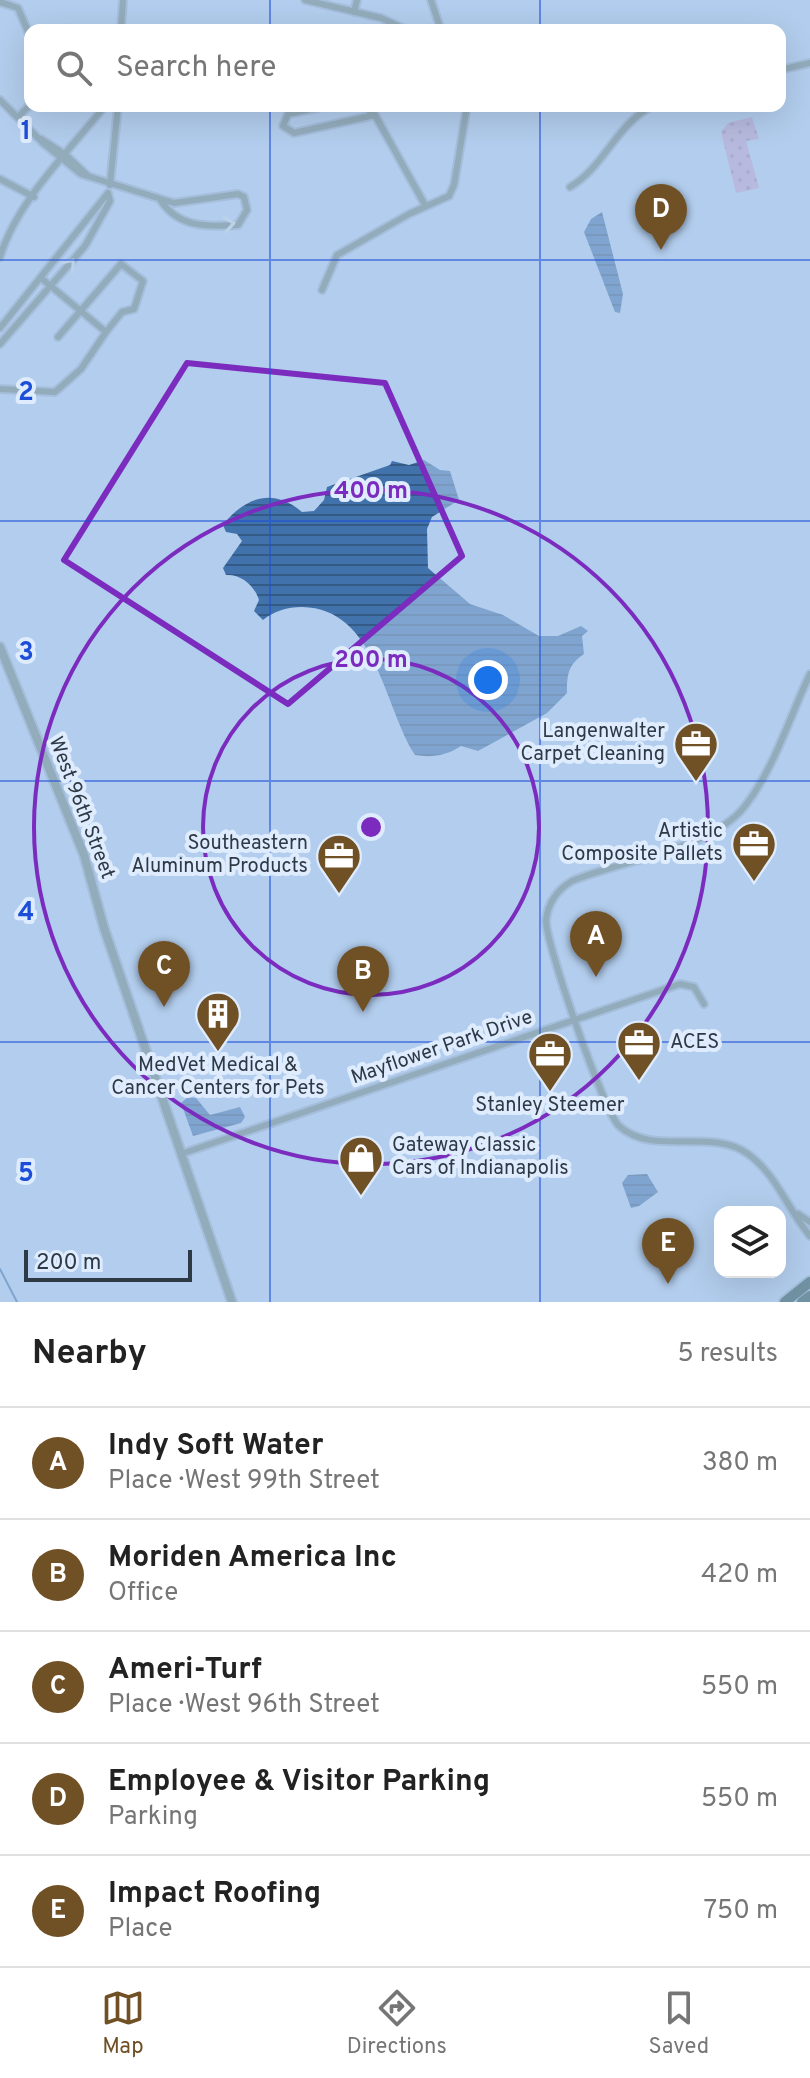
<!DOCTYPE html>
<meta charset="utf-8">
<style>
body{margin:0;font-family:Overpass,sans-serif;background:#f2f2f2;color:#222}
.controls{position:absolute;right:24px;bottom:24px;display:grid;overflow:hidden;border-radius:16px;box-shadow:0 8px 32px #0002}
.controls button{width:72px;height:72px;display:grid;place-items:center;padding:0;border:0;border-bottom:2px solid #e0e0e0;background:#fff;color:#222;font:40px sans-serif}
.scale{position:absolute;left:24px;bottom:20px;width:168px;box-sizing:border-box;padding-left:8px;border:4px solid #2e3946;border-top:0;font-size:22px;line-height:28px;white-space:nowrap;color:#2e3946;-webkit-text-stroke:6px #deecfd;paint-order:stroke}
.you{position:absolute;left:488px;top:680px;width:28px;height:28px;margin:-20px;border:6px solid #fff;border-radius:50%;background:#1a73e8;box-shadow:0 0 0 12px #1a73e833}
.badge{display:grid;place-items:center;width:52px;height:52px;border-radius:50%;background:#705126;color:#fff;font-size:26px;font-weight:700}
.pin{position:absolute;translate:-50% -66px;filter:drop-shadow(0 2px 4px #0008)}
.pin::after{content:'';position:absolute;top:42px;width:28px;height:24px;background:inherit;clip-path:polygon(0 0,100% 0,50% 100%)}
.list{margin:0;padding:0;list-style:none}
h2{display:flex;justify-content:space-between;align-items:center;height:104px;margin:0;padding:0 32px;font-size:34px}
h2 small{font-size:26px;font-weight:400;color:#767676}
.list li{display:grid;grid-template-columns:52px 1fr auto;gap:24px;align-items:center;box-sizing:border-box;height:112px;padding:0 32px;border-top:2px solid #e0e0e0}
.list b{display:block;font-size:30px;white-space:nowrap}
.list p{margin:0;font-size:26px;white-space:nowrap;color:#767676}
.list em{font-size:26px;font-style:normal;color:#767676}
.icon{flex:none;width:44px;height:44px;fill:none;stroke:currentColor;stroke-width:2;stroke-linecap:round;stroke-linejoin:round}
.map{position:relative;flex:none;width:810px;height:1302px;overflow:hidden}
.search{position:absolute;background:#fff;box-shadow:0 8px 32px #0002;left:24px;right:24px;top:24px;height:88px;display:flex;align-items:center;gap:20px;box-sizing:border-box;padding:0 28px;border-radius:16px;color:#767676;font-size:30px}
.sheet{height:664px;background:#fff}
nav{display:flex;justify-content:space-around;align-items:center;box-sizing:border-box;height:112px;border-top:2px solid #e0e0e0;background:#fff;font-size:22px;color:#767676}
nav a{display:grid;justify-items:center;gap:4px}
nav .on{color:#705126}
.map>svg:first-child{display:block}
</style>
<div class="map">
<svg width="810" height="1302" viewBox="0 0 810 1302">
<defs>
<pattern id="grass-dots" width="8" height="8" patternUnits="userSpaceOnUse" patternTransform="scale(2)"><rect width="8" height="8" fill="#bca0cc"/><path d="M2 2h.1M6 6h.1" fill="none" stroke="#9983a7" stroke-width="1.8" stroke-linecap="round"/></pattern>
<pattern id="water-rules" width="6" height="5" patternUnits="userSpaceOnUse" patternTransform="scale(2)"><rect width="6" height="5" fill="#4172ab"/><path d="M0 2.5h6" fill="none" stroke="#345a86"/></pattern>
</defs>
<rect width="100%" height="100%" fill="#b2cded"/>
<path fill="url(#grass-dots)" d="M752 117 759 139 746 141 759 188 736 193 721 132 728 123Z"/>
<g fill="url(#water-rules)">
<path d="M602 212 623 294 620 313 615 312 584 232 591 219Z"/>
<path d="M424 460 440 470 450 471 459 500 432 517 427 529 428 568 470 604 503 615 539 636H558L581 626 588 631 582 636 584 654C568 665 567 674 567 693L547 713 478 751 461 746C448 755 432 758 415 755 384 707 376 608 302 607 287 607 274 611 263 620L254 611 259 600C254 585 241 574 226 575L223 568 242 541 237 534 226 532 223 525C245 497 273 487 302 512L314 511 324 500 327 487 390 465 392 461 409 465Z"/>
<path d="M188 1097 196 1098 210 1115 240 1107 245 1117 241 1123 193 1136 181 1103Z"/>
<path d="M647 1174 658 1192 639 1206 631 1208 622 1183 628 1175Z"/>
</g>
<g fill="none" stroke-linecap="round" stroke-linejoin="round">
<path stroke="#4172ab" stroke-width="2" d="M0 1269 17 1302"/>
<g stroke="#95acc8" stroke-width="10">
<g id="minor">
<path d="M305 0 381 18 407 30"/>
<path d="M431 0 441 30"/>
<path d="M0 2 18 8 30 36"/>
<path d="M354 12 357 0"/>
<path d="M121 30 123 0"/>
<path d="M780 70 810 63"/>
<path d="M0 100 44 144 81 174 174 203 238 194 244 197 247 210 238 225C209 227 179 228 161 201"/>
<path d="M326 106 288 114 283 126 294 133 375 115"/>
<path d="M363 106 375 115 425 205"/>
<path d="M18 117 30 105"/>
<path d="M41 139 66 155 87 175"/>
<path d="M0 179 34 197"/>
<path d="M110 185 118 106"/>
<path d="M570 187C604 167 616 125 652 106"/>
<path d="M0 257C17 201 69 151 105 106"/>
<path d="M322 290 337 255 409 214 449 196 454 185 467 106"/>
<path d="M0 328 108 193 110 201 85 246 0 344"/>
<path d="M58 337 121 264 143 281 134 309 122 312 106 332"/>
<path d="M0 389 55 392 81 369 106 332 41 278"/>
<path d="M810 674C790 716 774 769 745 806 711 850 622 860 572 881 557 890 548 903 546 920 545 942 604 1112 619 1126 653 1157 711 1127 748 1154 776 1174 789 1211 810 1236"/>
<path d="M181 1154 680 984 694 987 704 1004"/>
<path d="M798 1214 810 1222"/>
</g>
</g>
<g stroke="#95acc8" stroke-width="12">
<path id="tertiary" d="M0 647 84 855 104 928 232 1302"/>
</g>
<g stroke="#95acc8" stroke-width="14">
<g id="primary">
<path d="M785 1302 810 1282"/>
<path d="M802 1302 810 1296"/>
</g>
</g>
<use href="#minor" stroke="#6e8382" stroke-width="6"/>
<use href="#tertiary" stroke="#6e8382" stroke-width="8"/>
<use href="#primary" stroke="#214948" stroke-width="10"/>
</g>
<defs><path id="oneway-chevron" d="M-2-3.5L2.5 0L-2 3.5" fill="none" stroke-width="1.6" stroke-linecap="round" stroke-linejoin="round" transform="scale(2)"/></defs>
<g stroke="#c8d7e4">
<use href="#oneway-chevron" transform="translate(229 224) rotate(-9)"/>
<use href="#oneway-chevron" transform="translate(70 264) rotate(-50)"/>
</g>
<path d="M0 0H810V1302H0ZM187 363 385 383 462 556 288 704 64 560Z" fill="#b2cded" fill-opacity=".55" fill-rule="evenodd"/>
<path fill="none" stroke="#7b2cbf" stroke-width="6" stroke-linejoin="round" d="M187 363 385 383 462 556 288 704 64 560Z"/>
<path fill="none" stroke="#1d4ed8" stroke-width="2" stroke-opacity="0.55" d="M270 0V30M540 0V30M270 106V1302M540 106V1302M0 260H810M0 521H810M0 781H810M0 1042H810"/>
<g fill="none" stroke="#7b2cbf" stroke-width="4">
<circle cx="371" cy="827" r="168"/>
<circle cx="371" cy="827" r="337"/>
</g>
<defs>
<g id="office-pin" transform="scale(2.3)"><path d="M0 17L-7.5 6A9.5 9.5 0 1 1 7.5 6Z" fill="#705126" stroke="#deecfd"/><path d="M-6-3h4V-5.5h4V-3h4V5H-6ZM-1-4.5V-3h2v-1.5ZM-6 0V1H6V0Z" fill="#fff"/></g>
<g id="building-pin" transform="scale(2.3)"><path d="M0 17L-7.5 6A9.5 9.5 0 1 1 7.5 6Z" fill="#705126" stroke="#deecfd"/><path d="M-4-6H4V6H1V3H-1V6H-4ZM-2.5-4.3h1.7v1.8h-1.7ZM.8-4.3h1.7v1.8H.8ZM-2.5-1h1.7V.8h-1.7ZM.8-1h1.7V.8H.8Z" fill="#fff"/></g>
<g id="shop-pin" transform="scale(2.3)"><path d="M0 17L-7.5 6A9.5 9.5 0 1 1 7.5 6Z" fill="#705126" stroke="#deecfd"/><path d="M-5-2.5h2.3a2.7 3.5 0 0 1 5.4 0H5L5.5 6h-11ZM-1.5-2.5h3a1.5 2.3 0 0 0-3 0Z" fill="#fff"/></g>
</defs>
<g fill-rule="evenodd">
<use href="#office-pin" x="696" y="744"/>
<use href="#office-pin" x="754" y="844"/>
<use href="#office-pin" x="339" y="856"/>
<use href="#building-pin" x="218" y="1014"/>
<use href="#office-pin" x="639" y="1043"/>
<use href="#office-pin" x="550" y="1054"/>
<use href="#shop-pin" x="361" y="1158"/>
</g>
<g text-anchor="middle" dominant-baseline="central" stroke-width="8" stroke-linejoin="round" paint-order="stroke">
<g font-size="20" fill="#2e3946" stroke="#deecfd" text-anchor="end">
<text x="665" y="732">Langenwalter<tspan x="665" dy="23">Carpet Cleaning</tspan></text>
<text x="723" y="832">Artistic<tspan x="723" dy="23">Composite Pallets</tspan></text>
<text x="308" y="844">Southeastern<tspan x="308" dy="23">Aluminum Products</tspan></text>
<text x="670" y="1043" text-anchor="start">ACES</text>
<text x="218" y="1066" text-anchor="middle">MedVet Medical &amp;<tspan x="218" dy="23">Cancer Centers for Pets</tspan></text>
<text x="550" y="1106" text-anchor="middle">Stanley Steemer</text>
<text x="392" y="1146" text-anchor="start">Gateway Classic<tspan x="392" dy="23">Cars of Indianapolis</tspan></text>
</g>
<g font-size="20" fill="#2e3946" stroke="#deecfd">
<text transform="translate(81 808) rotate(69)">West 96th Street</text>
<text transform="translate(442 1048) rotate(-19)">Mayflower Park Drive</text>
</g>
</g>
<g font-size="26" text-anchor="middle" font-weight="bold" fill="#1d4ed8" stroke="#deecfd" stroke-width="8" stroke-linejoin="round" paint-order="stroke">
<text x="26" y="139">1</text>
<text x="26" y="400">2</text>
<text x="26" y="660">3</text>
<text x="26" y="920">4</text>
<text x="26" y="1181">5</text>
</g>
<circle cx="371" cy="827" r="12" fill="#7b2cbf" stroke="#deecfd" stroke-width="4"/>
<g font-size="24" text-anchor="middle" font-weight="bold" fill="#7b2cbf" stroke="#deecfd" stroke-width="8" stroke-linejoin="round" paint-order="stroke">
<text x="371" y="498">400 m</text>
<text x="371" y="667">200 m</text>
</g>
</svg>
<div class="controls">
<button><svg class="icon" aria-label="layers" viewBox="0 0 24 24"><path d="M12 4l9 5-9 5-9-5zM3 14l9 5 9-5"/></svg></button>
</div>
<div class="scale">200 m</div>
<div class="you"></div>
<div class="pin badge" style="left:596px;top:977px">A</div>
<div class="pin badge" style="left:363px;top:1012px">B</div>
<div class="pin badge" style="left:164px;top:1007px">C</div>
<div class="pin badge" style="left:661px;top:250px">D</div>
<div class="pin badge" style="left:668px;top:1284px">E</div>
<div class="search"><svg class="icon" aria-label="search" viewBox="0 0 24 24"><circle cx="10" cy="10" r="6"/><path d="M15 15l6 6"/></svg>Search here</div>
</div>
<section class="sheet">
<h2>Nearby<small>5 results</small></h2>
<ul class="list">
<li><span class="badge">A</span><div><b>Indy Soft Water</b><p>Place · West 99th Street</p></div><em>380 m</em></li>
<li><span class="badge">B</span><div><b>Moriden America Inc</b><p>Office</p></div><em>420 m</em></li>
<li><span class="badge">C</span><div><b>Ameri-Turf</b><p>Place · West 96th Street</p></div><em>550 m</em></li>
<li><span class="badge">D</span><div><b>Employee &amp; Visitor Parking</b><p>Parking</p></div><em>550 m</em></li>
<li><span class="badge">E</span><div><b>Impact Roofing</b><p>Place</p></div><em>750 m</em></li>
</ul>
</section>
<nav>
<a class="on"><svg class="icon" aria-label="map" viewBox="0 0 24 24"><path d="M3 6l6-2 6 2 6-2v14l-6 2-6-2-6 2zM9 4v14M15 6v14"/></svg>Map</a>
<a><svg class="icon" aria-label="directions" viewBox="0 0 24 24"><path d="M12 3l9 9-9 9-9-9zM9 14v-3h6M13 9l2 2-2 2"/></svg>Directions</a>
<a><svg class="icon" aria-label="saved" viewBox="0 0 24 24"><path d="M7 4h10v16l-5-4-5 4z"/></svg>Saved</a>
</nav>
